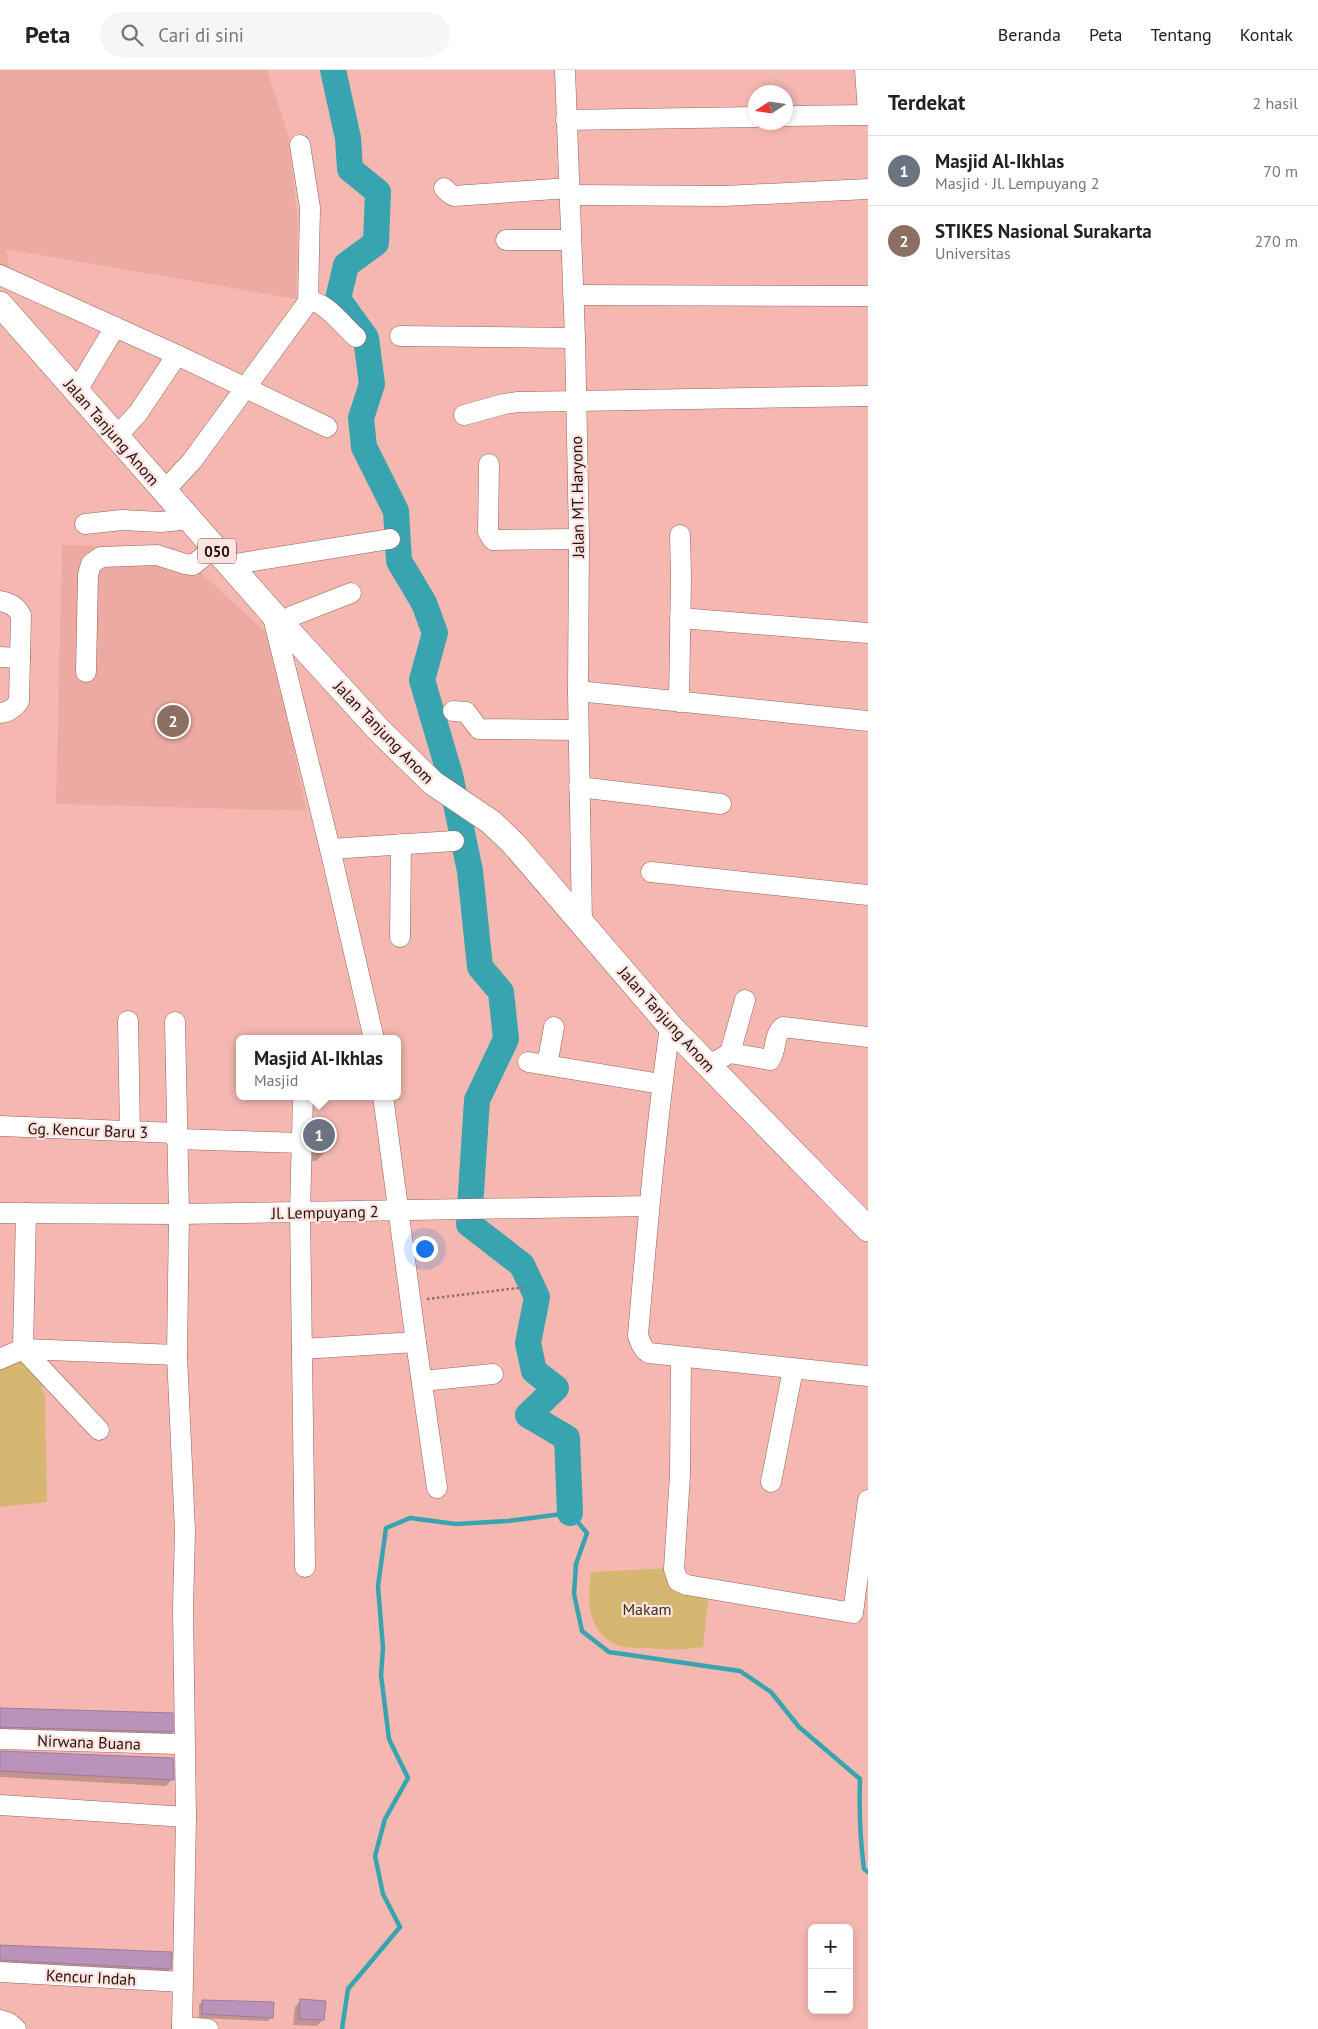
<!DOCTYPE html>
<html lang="id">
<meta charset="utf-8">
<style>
body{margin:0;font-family:"PT Sans",sans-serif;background:#f6f6f6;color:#222}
.controls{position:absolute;right:15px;bottom:15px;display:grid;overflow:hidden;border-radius:8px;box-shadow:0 2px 8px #0003}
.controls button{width:45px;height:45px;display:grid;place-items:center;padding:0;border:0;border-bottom:1px solid #e0e0e0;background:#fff;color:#222;font:25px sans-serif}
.compass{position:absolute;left:748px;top:15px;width:45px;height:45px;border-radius:50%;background:#fff;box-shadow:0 2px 8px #0003;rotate:258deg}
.you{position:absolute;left:424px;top:1178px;width:18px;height:18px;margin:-12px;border:4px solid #fff;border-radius:50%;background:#1a73e8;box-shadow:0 0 0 8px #1a73e833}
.badge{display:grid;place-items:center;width:32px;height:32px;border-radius:50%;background:#2563eb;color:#fff;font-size:16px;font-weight:700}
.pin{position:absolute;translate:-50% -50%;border:2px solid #fff;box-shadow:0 1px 5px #0006}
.popup{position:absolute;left:236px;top:965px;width:165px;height:65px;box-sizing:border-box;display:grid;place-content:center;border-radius:8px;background:#fff;filter:drop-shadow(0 1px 4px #0005);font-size:16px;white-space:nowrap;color:#767676}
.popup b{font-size:19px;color:#222}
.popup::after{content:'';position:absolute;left:50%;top:100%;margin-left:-10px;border:10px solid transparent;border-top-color:#fff}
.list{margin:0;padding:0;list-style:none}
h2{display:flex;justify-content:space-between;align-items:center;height:65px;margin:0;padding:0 20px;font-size:21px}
h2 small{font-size:16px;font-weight:400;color:#767676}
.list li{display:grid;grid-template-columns:32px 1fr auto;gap:15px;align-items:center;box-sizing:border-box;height:70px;padding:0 20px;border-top:1px solid #e0e0e0}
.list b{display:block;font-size:19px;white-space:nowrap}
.list p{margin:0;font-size:16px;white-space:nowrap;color:#767676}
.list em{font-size:16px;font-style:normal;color:#767676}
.icon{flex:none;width:28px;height:28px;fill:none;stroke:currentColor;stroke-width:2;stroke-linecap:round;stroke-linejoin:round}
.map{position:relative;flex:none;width:868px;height:1959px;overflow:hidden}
header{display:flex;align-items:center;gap:30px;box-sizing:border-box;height:70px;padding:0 25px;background:#fff;border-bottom:1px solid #e0e0e0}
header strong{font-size:24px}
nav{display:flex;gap:28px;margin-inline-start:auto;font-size:18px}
.search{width:350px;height:45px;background:#f6f6f6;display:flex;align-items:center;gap:12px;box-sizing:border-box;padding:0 18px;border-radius:28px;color:#767676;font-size:19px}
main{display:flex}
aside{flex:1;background:#fff}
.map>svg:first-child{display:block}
</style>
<header>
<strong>Peta</strong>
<div class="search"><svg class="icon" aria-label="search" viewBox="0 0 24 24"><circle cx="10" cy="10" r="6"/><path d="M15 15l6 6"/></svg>Cari di sini</div>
<nav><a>Beranda</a><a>Peta</a><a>Tentang</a><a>Kontak</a></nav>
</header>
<main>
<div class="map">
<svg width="868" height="1959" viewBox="0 0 868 1959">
<rect width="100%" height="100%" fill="#f4b8b1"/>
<g fill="#ecaaa2">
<path d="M0 0H267L288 64 298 153 296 229 6 179 10 208 0 203Z"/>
<path d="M62 475 173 477 272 568 306 741 56 734Z"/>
</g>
<g fill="#d6b771">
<path d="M21 1285 46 1315 42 1319 45 1326 47 1432 0 1437V1294Z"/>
<path d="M672 1498 709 1523 703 1577C684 1580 668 1580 649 1578 637 1578 621 1579 611 1572 587 1557 587 1528 591 1502Z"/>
</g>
<g fill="#0003">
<path d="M315 1053 329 1078 316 1091 301 1090 302 1066Z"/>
<path d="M0 1639 172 1661 165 1668 0 1663Z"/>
<path d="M0 1682 172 1709 166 1716 0 1707Z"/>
<path d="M0 1876 170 1899 164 1905 0 1897Z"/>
<path d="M301 1930 323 1950 317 1956 293 1955 295 1937Z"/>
<path d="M203 1931 272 1947 268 1951 199 1948V1935Z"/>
</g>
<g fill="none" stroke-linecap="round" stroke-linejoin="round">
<path stroke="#37a4b0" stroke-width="4.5" d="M342 1959 348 1919 400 1857 383 1824 375 1786 385 1749 408 1708 389 1669 381 1605 383 1578 378 1516 386 1458 410 1448 456 1454 508 1451 570 1443 587 1463 576 1494 574 1524 582 1561 609 1582 740 1601 771 1622 799 1657 860 1709C859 1739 860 1769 864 1799L868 1802"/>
<path stroke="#37a4b0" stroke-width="26" d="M333 0 348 68 350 99 378 122 376 173 346 195 338 229 366 268 372 314 361 348 364 377 396 441 399 491 424 533 435 563 422 610 450 705 470 801 480 897 501 922 506 969 477 1030 469 1154 522 1195 537 1227 528 1273 534 1301 556 1318 528 1345 567 1368 570 1443"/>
</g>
<g fill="#b993ba" stroke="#9f7a9f">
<path d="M314 1052 332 1053 330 1078 314 1077Z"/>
<path d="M0 1638 173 1643V1662L0 1657Z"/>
<path d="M0 1681 173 1688 174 1710 0 1701Z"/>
<path d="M0 1875 172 1882 171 1899 0 1890Z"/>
<path d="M300 1929 326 1931 324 1950 299 1949Z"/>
<path d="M202 1930 274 1932 273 1948 202 1944Z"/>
</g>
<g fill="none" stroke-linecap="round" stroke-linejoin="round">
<g stroke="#97625c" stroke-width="21">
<g id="minor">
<path d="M565 0 575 268 579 469 578 621 582 853"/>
<path d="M865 0 868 43"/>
<path d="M786 46 868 45"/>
<path d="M566 50 756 47"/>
<path d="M300 75 310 138 308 232"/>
<path d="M444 118 449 123 454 126 569 118"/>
<path d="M569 125 724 126 868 119"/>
<path d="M506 170H571"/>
<path d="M0 205 177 285 327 357"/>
<path d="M573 225 868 226"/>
<path d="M400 266 575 268"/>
<path d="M76 322 115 257"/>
<path d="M464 345 504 334 518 332 868 326"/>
<path d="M117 366 138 343 177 285"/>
<path d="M489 394 488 462 493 470 579 469"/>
<path d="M164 421 192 391 308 232C323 228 345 258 356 267"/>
<path d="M85 454 122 450 161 452 190 449"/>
<path d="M229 495 390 469"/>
<path d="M0 531C10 533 16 536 21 545L19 631C14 639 9 642 0 643"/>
<path d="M272 543 330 779 374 969"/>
<path d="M680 548 868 563"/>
<path d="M281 554 292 546 351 523"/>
<path d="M0 587 20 588"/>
<path d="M86 602 88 505 91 494 101 487 157 485 185 494 193 495 214 478"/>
<path d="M578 621 868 651"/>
<path d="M679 632 681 507 680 465"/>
<path d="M453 641 466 642 479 659 578 660"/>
<path d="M579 717 721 734"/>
<path d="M330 779 454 771"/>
<path d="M651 802 868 825"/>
<path d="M400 867 401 774"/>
<path d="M128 951 130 1061"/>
<path d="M175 952 179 1144 177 1285 185 1461 183 1538 186 1747 182 1959"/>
<path d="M670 956C656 1059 647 1161 638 1265 640 1272 642 1279 649 1283L868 1306"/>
<path d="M730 983 745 930"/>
<path d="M528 992 661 1014"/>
<path d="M547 995 554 957"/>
<path d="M708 996 730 983 770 990C777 980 773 965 783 957L868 967"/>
<path d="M303 1026 300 1142 305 1497"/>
<path d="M383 1026 416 1272 437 1418"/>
<path d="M0 1056 176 1063"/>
<path d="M176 1069 302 1073"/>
<path d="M0 1143 179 1144 649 1136"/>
<path d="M23 1279 26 1143"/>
<path d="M23 1279 99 1360"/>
<path d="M302 1279 416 1272"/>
<path d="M681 1287 680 1405 674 1499 678 1511 687 1515 853 1543 868 1430"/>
<path d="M0 1289 23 1279 177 1285"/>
<path d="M422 1311 493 1304"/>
<path d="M771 1412 793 1299"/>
<path d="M0 1669 178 1674"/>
<path d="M0 1735 186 1747"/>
<path d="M0 1902 183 1912"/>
<path d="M0 1950 9 1953 16 1959"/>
<path d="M182 1957 208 1959"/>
</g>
</g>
<g stroke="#97625c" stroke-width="26">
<path id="major" d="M0 234 272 543 379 660 433 713 491 752 513 773 670 956 868 1159"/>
</g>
<path stroke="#976d68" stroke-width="2.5" stroke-dasharray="2.5 2.5" stroke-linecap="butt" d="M427 1229 526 1217"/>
<use href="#minor" stroke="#fff" stroke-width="20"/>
<use href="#major" stroke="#fff" stroke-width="25"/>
</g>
<g text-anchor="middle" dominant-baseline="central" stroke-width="4.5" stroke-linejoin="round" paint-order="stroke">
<rect fill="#fce3e0" stroke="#664f4d" stroke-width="1" x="198" y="468.5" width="38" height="25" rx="4"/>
<g font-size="15" font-weight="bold" fill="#25100e">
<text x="217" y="481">050</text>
</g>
<g font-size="16" fill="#25100e" stroke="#fce3e0">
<text transform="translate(112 362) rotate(49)">Jalan Tanjung Anom</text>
<text transform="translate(577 427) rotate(-91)">Jalan MT. Haryono</text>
<text transform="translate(384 662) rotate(46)">Jalan Tanjung Anom</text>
<text transform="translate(667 949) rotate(48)">Jalan Tanjung Anom</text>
<text transform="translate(88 1060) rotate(2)">Gg. Kencur Baru 3</text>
<text transform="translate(325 1142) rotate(-1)">Jl. Lempuyang 2</text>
<text transform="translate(89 1672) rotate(2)">Nirwana Buana</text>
<text transform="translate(91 1907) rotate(3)">Kencur Indah</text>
</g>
<g font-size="16" fill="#3e3011" stroke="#fce3e0">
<text x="647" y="1539">Makam</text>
</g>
</g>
</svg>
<div class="controls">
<button>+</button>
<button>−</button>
</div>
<svg class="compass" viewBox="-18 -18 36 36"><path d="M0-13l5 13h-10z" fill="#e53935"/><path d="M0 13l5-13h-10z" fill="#767676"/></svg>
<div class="you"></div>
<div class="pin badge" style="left:319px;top:1065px;background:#6b7280">1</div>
<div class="popup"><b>Masjid Al-Ikhlas</b>Masjid</div>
<div class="pin badge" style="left:173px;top:651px;background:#8d6e63">2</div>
</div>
<aside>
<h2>Terdekat<small>2 hasil</small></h2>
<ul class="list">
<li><span class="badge" style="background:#6b7280">1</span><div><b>Masjid Al-Ikhlas</b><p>Masjid · Jl. Lempuyang 2</p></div><em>70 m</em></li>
<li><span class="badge" style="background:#8d6e63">2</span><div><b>STIKES Nasional Surakarta</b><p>Universitas</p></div><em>270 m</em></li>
</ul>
</aside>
</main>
